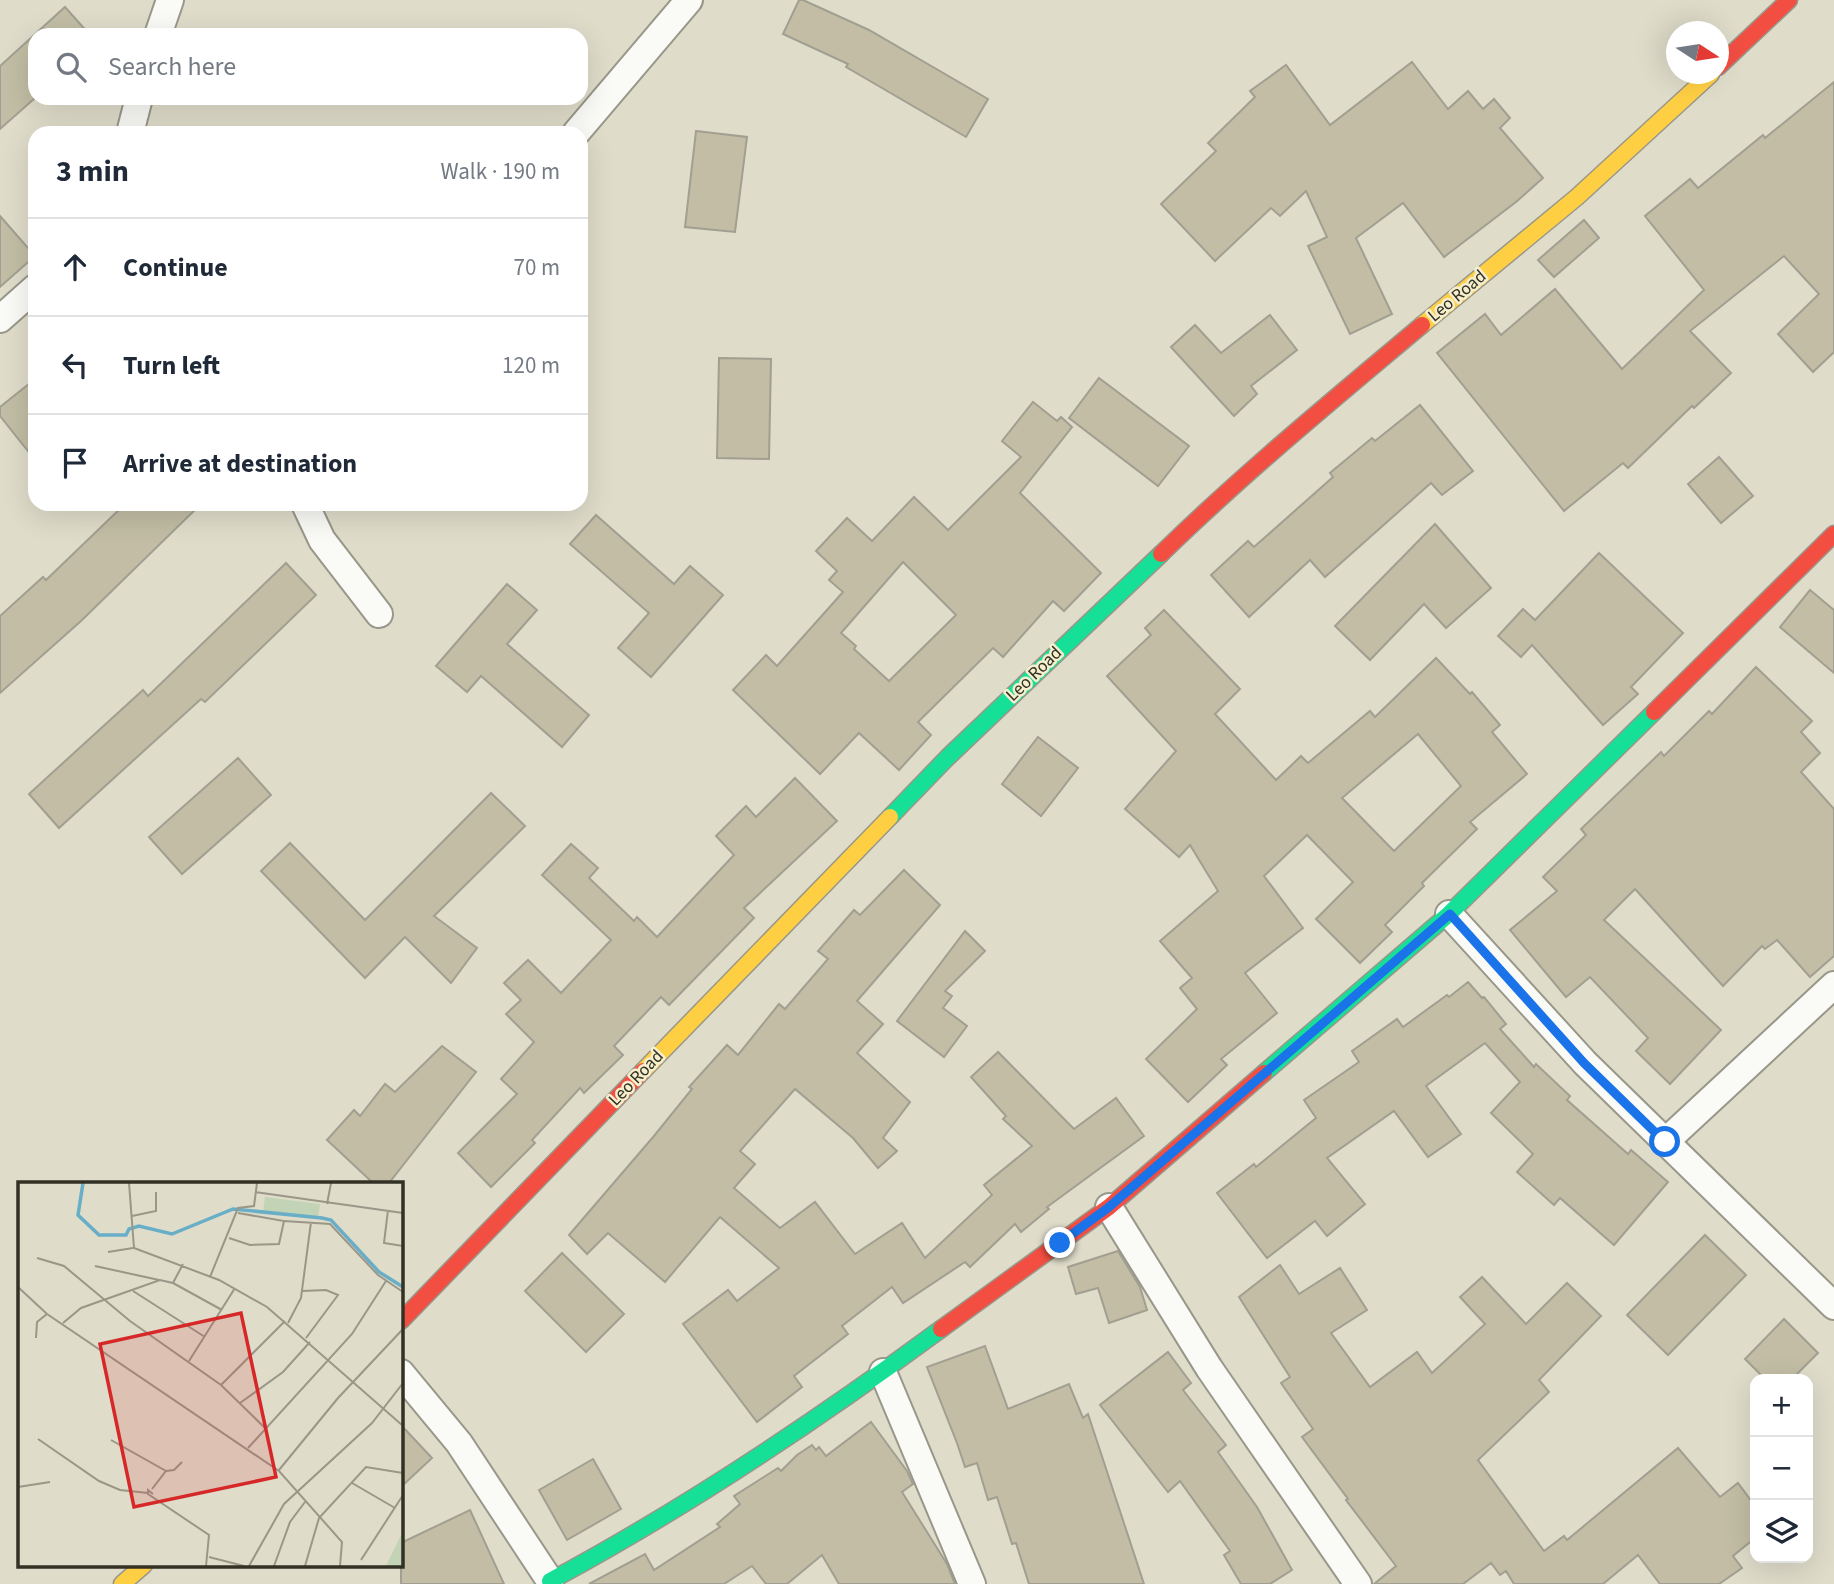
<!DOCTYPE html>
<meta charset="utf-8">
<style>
body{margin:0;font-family:"Source Sans 3",sans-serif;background:#f2f2f3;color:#1f2937}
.controls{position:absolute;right:21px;bottom:21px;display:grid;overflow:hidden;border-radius:14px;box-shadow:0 7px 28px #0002}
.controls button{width:63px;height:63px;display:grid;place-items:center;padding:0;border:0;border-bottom:2px solid #e0e1e3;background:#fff;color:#1f2937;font:35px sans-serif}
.compass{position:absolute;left:1666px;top:21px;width:63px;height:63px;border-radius:50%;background:#fff;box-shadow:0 7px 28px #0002;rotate:102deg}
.stop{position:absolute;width:21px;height:21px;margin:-16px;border:5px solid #1a73e8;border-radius:50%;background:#fff}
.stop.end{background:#1a73e8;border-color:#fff;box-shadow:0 2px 7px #0008}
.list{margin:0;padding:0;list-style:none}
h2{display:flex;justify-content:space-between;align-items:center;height:91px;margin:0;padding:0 28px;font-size:30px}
h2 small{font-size:23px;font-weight:400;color:#747a83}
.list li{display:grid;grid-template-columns:46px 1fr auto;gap:21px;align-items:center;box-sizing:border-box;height:98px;padding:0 28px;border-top:2px solid #e0e1e3}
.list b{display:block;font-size:26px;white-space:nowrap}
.list em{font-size:23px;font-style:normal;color:#747a83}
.icon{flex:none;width:38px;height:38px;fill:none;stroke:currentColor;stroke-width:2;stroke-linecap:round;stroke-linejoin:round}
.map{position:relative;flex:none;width:1834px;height:1584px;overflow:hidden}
.search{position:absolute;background:#fff;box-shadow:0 7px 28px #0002;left:28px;top:28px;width:560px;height:77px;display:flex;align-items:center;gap:18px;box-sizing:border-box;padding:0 24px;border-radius:21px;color:#747a83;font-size:26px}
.panel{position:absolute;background:#fff;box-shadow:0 7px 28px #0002;left:28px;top:126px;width:560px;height:385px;border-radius:21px}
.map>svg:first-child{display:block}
</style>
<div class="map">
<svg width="1834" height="1584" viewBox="0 0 1834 1584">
<rect width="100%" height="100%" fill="#dfdcca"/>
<g fill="#c2bda4" stroke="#a19f91" stroke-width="2" fill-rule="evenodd">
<path d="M799 0H803L869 30 988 99 966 137 846 67 848 64 783 34Z"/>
<path d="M65 7 90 35H35V98L0 129V66Z"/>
<path d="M1412 62 1448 109 1468 91 1483 109 1494 99 1510 118 1500 128 1543 178 1516 202 1444 257 1403 203 1356 238 1392 314 1350 334 1308 246 1327 237 1306 191 1280 216 1271 208 1215 261 1161 204 1216 151 1208 143 1255 97 1250 91 1286 65 1330 125Z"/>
<path d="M1834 82V352L1813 372 1778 334 1819 294 1784 256 1690 331 1731 373 1694 408 1692 406 1628 468 1623 463 1564 511 1437 353 1485 314 1501 335 1555 289 1622 369 1704 290 1645 216 1690 179 1698 188 1763 135 1765 138Z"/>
<path d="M696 131 747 137 735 232 685 227Z"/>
<path d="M0 216 35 256 0 287Z"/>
<path d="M1584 220 1599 238 1554 277 1538 260Z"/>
<path d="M1270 315 1297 350 1251 386 1257 394 1234 416 1171 347 1195 325 1221 353Z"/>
<path d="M719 358 771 359 769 459 717 458Z"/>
<path d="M1099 378 1189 446 1158 486 1069 418Z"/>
<path d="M35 379V460L0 416V407Z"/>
<path d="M1033 402 1057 421 1061 417 1072 427 1020 493 1101 573 1064 611 1053 601 1003 657 993 648 918 722 931 735 899 770 859 733 820 774 733 690 766 655 777 666 843 592 829 580 837 571 816 551 847 518 872 541 914 497 948 530 1021 457 1002 441ZM903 562 956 615 889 681 854 649 856 646 841 633Z"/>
<path d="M1420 405 1473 471 1442 495 1431 483 1325 577 1310 560 1249 617 1211 575 1248 541 1254 547 1333 477 1330 473 1372 438 1375 441Z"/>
<path d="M1719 457 1753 496 1721 523 1688 484Z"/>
<path d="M125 504H201L81 621 0 693V616L43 577 46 580Z"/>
<path d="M596 515 674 584 690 566 723 595 651 677 618 648 649 613 570 544Z"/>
<path d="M1435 524 1491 588 1446 628 1424 604 1370 660 1335 626Z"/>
<path d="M1599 553 1683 633 1631 687 1638 694 1603 725 1532 645 1521 657 1498 636 1523 609 1535 620Z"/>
<path d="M286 563 316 595 205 702 201 699 59 828 29 794 143 690 148 696Z"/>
<path d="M507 584 537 610 507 644 589 715 562 747 481 676 467 692 436 666Z"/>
<path d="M1810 590 1834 610V673L1780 627Z"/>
<path d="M1164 610 1240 689 1215 714 1276 780 1301 756 1308 763 1370 711 1375 717 1436 658 1470 694 1472 692 1500 725 1492 732 1527 774 1470 822 1477 829 1422 883 1424 886 1385 925 1392 932 1360 963 1316 919 1353 882 1307 835 1264 876 1303 928 1245 973 1277 1013 1221 1059 1227 1065 1188 1102 1146 1059 1197 1009 1180 988 1192 978 1160 941 1218 891 1190 845 1179 857 1125 809 1176 751 1107 676 1151 635 1145 628ZM1418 734 1461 786 1394 851 1342 798Z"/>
<path d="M1756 667 1812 721 1801 732 1820 753 1801 772 1834 809V956L1810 977 1777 940 1765 949 1762 946 1723 986 1635 889 1604 920 1721 1030 1670 1084 1636 1051 1648 1038 1590 977 1566 997 1510 930 1557 891 1543 877 1586 835 1581 829 1661 752 1664 756 1709 711 1712 714Z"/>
<path d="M1038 737 1078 768 1041 816 1002 784Z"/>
<path d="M238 758 271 795 182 874 149 837Z"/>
<path d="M795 778 837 821 744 908 754 918 669 1005 661 997 614 1046 623 1055 584 1093 580 1088 532 1140 535 1143 491 1187 458 1153 517 1094 501 1079 534 1042 506 1014 521 1000 504 983 528 960 561 993 611 940 542 875 571 844 598 868 589 878 634 921 637 917 657 937 734 855 716 836 746 806 756 817Z"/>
<path d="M491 793 525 826 434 916 477 948 451 983 405 937 365 978 261 871 290 843 365 920Z"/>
<path d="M904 870 940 905 857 1001 883 1024 857 1053 910 1102 883 1138 897 1151 878 1168 853 1138 795 1089 740 1151 755 1164 734 1188 780 1228 815 1202 855 1254 902 1223 925 1258 992 1195 984 1185 1032 1146 1003 1119 1006 1116 971 1077 998 1052 1074 1129 1116 1098 1144 1136 1047 1207 1049 1209 1021 1232 1015 1224 970 1267 965 1262 903 1303 892 1287 842 1326 848 1334 794 1376 802 1387 757 1422 683 1324 728 1290 737 1301 779 1268 720 1217 665 1282 608 1233 587 1254 569 1235 654 1136 692 1089 689 1087 727 1045 738 1055 779 1004 785 1009 828 959 818 951 854 910 860 915Z"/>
<path d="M965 931 985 951 945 991 952 996 943 1008 967 1026 944 1057 897 1021Z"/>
<path d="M1468 982 1482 998 1484 997 1506 1024 1500 1029 1534 1067 1536 1064 1570 1096 1567 1100 1628 1154 1631 1150 1668 1182 1614 1245 1560 1198 1554 1205 1517 1172 1533 1154 1491 1113 1520 1082 1485 1043 1426 1086 1461 1134 1428 1157 1394 1111 1327 1158 1365 1204 1327 1236 1315 1221 1267 1258 1217 1193 1254 1164 1256 1167 1316 1118 1304 1100 1359 1062 1352 1051 1397 1019 1403 1027 1447 995 1449 997Z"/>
<path d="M442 1046 476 1072 389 1183H373L327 1140 354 1110 360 1116 385 1084 395 1092Z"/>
<path d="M1705 1235 1746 1275 1668 1355 1627 1315Z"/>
<path d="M1118 1251 1140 1287 1147 1310 1109 1323 1098 1288 1076 1294 1068 1267Z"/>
<path d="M562 1253 624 1314 586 1352 525 1291Z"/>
<path d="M1280 1265 1299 1294 1340 1268 1367 1310 1331 1333 1370 1387 1417 1352 1432 1373 1485 1324 1460 1297 1482 1277 1526 1324 1567 1283 1601 1316 1539 1380 1549 1392 1478 1460 1544 1551 1564 1536 1567 1540 1678 1448 1720 1497 1738 1483 1755 1506V1538L1733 1556 1742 1568 1719 1584H1660L1638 1555 1603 1584H1514L1506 1571 1500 1575 1491 1563 1463 1584H1374L1396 1566 1346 1500 1348 1499 1302 1437 1313 1429 1281 1383 1290 1377 1239 1297Z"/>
<path d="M1784 1319 1818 1353 1792 1379H1765L1745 1359Z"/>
<path d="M985 1346 1008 1409 1069 1384 1083 1418 1088 1414 1144 1584H1029L1016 1543 1012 1544 997 1497 988 1500 977 1463 965 1467 957 1443 927 1367Z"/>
<path d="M1168 1352 1191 1383 1183 1390 1226 1445 1218 1452 1257 1507 1292 1570 1270 1584H1241L1224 1555 1230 1551 1180 1481 1168 1492 1100 1405Z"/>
<path d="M871 1422 907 1471 913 1484 902 1492 947 1564 955 1584H839L822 1555 787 1584H766L752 1566 724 1584H589L645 1554 654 1570 720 1527 717 1524 740 1504 734 1496 778 1468 781 1471 797 1455 812 1445 816 1450 819 1447 826 1456Z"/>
<path d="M401 1425 432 1458 401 1487Z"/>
<path d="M593 1459 621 1509 567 1540 539 1490Z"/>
<path d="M470 1510 504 1584H401V1543Z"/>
</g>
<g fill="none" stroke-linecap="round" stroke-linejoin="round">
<g stroke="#999789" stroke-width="30">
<g id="street">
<path d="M158 35 170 0"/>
<path d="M130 133 139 98"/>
<path d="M576 133 689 0"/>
<path d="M0 319 35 288"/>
<path d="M305 504 322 540 379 614"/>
<path d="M1449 914 1585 1063 1834 1306"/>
<path d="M1665 1142 1834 985"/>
<path d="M1109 1207 1209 1368 1358 1584"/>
<path d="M883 1372 972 1584"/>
<path d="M401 1373 459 1443 550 1581"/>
</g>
</g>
<g stroke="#999789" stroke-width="19">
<g id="fast">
<path d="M890 817 948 757 1161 554"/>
<path d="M1264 1073 1449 914 1654 712"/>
<path d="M552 1584 550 1581C686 1508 816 1421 941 1329"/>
</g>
</g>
<g stroke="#999789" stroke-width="19">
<g id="slow">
<path d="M1422 325 1577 197 1711 74"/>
<path d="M643 1071 890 817"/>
<path d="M122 1584 144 1565"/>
</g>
</g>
<g stroke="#999789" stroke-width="19">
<g id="jam">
<path d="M1718 67 1789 0"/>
<path d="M1161 554C1244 473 1333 400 1422 325"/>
<path d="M1654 712 1834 534"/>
<path d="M401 1321 643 1071"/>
<path d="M941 1329 1109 1207 1264 1073"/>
</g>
</g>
<use href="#street" stroke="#fafaf7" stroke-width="26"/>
<use href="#fast" stroke="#16e098" stroke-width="16"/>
<use href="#slow" stroke="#ffcf43" stroke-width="16"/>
<use href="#jam" stroke="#f24e42" stroke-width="16"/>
</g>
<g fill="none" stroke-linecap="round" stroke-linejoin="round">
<path stroke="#1a73e8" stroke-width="9" d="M1060 1243 1109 1207 1450 914 1584 1063 1665 1142"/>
</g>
<g text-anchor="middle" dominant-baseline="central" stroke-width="5" stroke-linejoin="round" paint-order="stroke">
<g font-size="18" fill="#333024" stroke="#f5efce">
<text transform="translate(1457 296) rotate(-40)">Leo Road</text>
<text transform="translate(1034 674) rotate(-44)">Leo Road</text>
<text transform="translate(636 1078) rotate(-46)">Leo Road</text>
</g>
</g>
<g transform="translate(18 1182)">
<rect width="385" height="385" fill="#dfdcca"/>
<path d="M247 15 302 22 300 37 245 30ZM385 349V384H368Z" fill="#c2d4b5"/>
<path fill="none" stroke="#69aec7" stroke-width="3.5" d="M65 1 60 33 81 53H108L111 47 121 44 154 52 215 27 304 36 313 38 361 90 385 105"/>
<path fill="none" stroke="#9a9788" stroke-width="2" d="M111 1 116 66 201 98 249 125 384 243M237 10 385 31M309 22 313 1M370 28 366 61 385 64M114 34 138 29V10M266 39 312 42 360 93 385 110M211 56 232 63 261 62 266 39 220 31M90 70 115 66M19 76 46 84 112 139 203 203 247 246M77 84 141 98M192 95 220 26 236 24 239 1M155 101 204 128M0 105 29 132 261 289 324 360 322 384M115 109 187 155M284 109 308 108 320 113 288 156M45 141 63 126 142 98 155 101 165 82M270 141 283 116 293 40M18 156 19 140 29 132M171 179 217 106M203 203 267 139M222 221 265 190 292 160M20 257 81 299 102 308 130 311M93 258 148 289M230 266 334 152 368 99M261 288 320 216 385 147M334 301 377 326M0 305 32 300M134 307 148 289 156 288 164 280M135 312 130 308V312L191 353 188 384M191 375 226 384M343 378 385 313M231 384 266 322 354 241 385 201M256 384 272 340 287 320M287 384 301 336 348 285 385 291"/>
<path fill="#d62828" fill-opacity="0.15" stroke="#d62828" stroke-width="3.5" d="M223 131 258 295 116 325 82 162Z"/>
<rect width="385" height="385" fill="none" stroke="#333024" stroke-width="3.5"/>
</g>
</svg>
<div class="controls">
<button>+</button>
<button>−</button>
<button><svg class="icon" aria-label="layers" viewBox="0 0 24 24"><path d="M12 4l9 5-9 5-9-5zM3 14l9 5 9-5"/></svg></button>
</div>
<svg class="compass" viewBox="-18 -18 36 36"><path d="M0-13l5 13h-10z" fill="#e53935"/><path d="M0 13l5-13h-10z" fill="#747a83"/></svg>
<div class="stop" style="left:1665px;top:1142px"></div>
<div class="stop end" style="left:1060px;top:1243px"></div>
<div class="search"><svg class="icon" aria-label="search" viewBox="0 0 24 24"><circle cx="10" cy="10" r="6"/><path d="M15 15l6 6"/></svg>Search here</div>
<section class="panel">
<h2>3 min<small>Walk · 190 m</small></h2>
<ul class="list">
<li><svg class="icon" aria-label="ahead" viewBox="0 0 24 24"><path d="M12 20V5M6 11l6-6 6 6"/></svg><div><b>Continue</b></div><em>70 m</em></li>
<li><svg class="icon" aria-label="left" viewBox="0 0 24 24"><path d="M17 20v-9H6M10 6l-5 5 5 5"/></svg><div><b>Turn left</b></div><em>120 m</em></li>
<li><svg class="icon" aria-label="arrive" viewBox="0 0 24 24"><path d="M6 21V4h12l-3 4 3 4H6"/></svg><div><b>Arrive at destination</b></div></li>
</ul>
</section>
</div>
